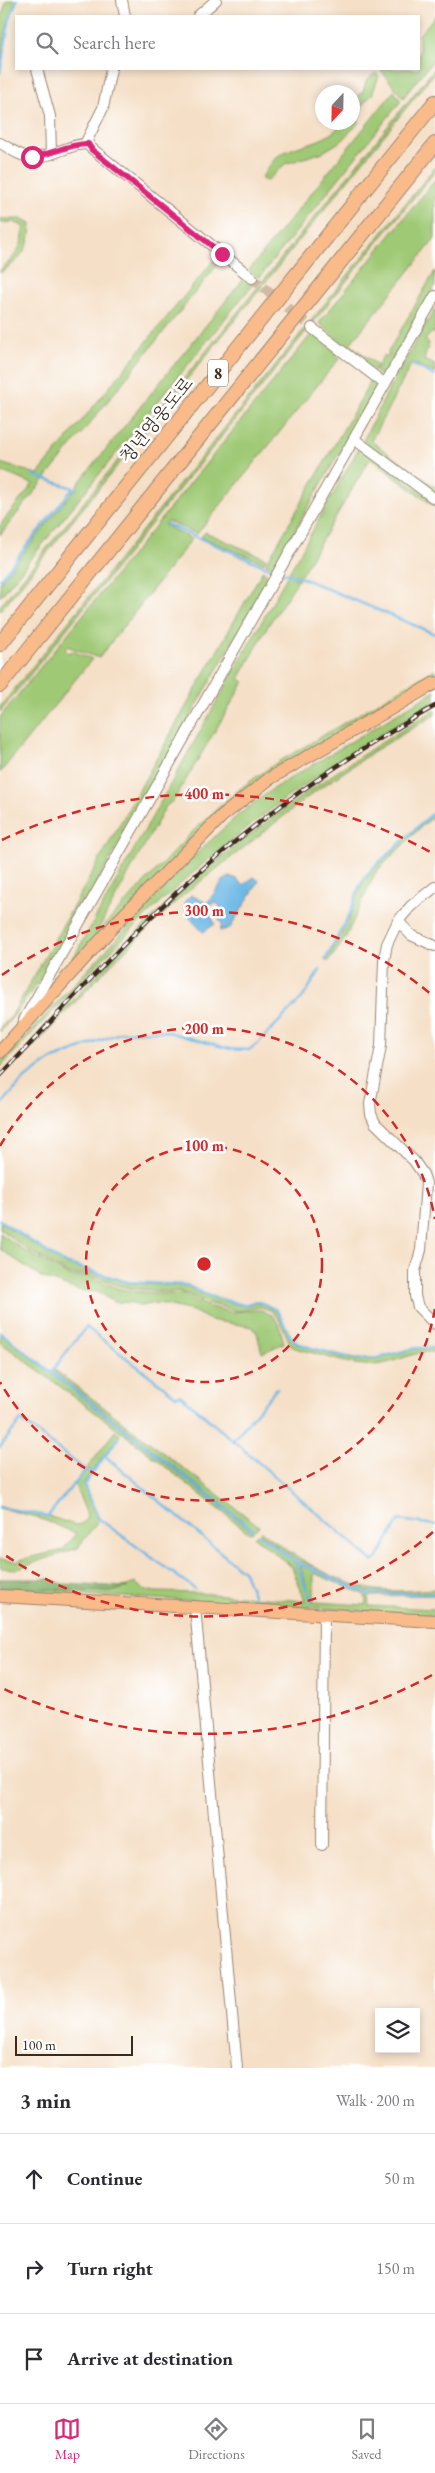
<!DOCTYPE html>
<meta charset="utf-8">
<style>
body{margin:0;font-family:"EB Garamond","Noto Serif KR",serif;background:#f7f7f7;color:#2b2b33}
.controls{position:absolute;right:15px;bottom:15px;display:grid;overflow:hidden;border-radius:0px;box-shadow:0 2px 8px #0003}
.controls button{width:45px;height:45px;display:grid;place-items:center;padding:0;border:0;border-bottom:1px solid #e1e1e2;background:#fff;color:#2b2b33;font:25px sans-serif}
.compass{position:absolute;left:315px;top:85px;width:45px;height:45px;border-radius:50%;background:#fff;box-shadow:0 2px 8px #0003;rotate:202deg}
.scale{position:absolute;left:15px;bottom:12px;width:118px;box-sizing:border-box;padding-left:5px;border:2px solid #3b2a1e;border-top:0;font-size:14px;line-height:18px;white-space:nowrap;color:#3b2a1e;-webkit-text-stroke:4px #fff;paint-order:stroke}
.stop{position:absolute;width:15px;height:15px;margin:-11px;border:4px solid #db2777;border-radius:50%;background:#fff}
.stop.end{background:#db2777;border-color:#fff;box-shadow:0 1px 5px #0008}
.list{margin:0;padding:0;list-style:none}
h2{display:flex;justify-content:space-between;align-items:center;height:65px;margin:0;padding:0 20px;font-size:21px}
h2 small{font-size:16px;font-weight:400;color:#7c7c81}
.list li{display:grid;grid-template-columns:32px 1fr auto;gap:15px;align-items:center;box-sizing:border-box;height:90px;padding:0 20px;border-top:1px solid #e1e1e2}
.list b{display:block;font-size:19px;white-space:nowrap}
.list em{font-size:16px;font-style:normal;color:#7c7c81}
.icon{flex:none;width:28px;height:28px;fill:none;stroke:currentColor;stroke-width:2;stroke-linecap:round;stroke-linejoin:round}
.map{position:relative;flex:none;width:435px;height:2068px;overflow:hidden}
.search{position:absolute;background:#fff;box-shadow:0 2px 8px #0003;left:15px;right:15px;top:15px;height:55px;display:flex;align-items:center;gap:12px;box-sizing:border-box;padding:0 18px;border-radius:0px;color:#7c7c81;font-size:19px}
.sheet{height:335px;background:#fff}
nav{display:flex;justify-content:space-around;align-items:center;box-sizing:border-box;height:70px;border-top:1px solid #e1e1e2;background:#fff;font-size:14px;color:#7c7c81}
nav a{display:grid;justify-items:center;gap:2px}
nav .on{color:#db2777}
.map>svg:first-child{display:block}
</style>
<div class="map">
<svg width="435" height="2068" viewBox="0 0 435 2068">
<rect width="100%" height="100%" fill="#fff"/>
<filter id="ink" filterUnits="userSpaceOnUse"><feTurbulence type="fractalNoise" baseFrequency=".02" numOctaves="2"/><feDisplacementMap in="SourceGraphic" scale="10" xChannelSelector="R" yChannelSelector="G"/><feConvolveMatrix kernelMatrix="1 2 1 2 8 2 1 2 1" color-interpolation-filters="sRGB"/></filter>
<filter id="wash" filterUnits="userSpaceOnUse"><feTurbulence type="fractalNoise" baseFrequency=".0096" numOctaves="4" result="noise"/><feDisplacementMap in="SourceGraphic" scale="20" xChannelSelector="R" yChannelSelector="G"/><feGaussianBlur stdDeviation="1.12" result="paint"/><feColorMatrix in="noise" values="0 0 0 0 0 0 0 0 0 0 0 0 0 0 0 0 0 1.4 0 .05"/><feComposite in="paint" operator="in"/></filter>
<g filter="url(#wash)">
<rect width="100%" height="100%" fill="#f5dfc6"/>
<g fill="#9fc975" stroke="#6d7a4a" fill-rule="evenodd">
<path d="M7 0H16L6 29 0 66V22Z"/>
<path d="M435 16V58L403 98 380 69H419V35Z"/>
<path d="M435 68V72L407 107 0 611V606Z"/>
<path d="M375 73 379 76 372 95 363 104 358 123 343 140 323 152 285 164 267 181 263 180 261 178C267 171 271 161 278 156 299 142 326 145 342 123L352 122 353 99 363 92 366 81Z"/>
<path d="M394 91 401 101 259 278 249 270Z"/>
<path d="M435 167V171L0 712V707Z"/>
<path d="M435 180V239L350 344 377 365 374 371 319 323Z"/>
<path d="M0 219H22L31 223C31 248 20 260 0 273V270C14 258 25 246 23 226L13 222 0 223Z"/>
<path d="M218 255 222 259 0 535V525L33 484 0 471V463L40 475 38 474Z"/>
<path d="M435 271V286L382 377 375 372 383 356H389L388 352Z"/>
<path d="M245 277 254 283 0 597V582L74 490H77V485Z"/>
<path d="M435 308V333H431L425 340 429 343 424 360 435 365V373L412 363 371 441 435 487V494L363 441 391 385Z"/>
<path d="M314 331 340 358 338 360 197 534 167 521 164 525 192 539 99 658 67 646 65 650 68 653 72 651 92 659 0 773V717Z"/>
<path d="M371 377 379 383 274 567 266 564 366 390Z"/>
<path d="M360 446 435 502V507L370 459 301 575H295L294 578 299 579 269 624 239 679 244 682 174 800 166 806 95 935 198 826 242 787 275 764 435 669V675L269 774 78 958 71 962Z"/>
<path d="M205 532 267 559 264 563 201 537Z"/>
<path d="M263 570 269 577C218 668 166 760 115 851 80 912 47 978 0 1032V1027L11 1017Z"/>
<path d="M435 691V702C331 761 233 832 147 915 96 964 48 1016 0 1068V1063L198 852 238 815 274 788Z"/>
<path d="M435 710V715L381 747 317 790 182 896 111 964 34 1046 31 1045C72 1002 111 957 154 916 241 836 333 770 435 710Z"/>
<path d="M435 812V816L423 825 375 873 345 939 329 961H326L347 924 362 883 373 869Z"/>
<path d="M0 1222 62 1263 128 1283 187 1286 196 1292 228 1302 244 1306 256 1303 265 1305 276 1311 291 1338 297 1344 336 1356 356 1360 378 1359 410 1350 434 1348 435 1352C414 1350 395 1364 374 1365 351 1367 321 1354 298 1349L291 1346 280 1321 272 1311 261 1307 238 1311 207 1303 180 1291 168 1292 129 1288 117 1285 91 1274H69L26 1249 0 1229Z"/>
<path d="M0 1233 25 1251 70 1276H91L117 1288 130 1291 169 1294 181 1293 207 1306 231 1312 261 1310 272 1315 279 1324 284 1343 262 1353 257 1333 253 1327 210 1320 193 1311 158 1303 140 1306 134 1303 114 1302 98 1292 77 1290 41 1277 0 1249Z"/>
<path d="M0 1333 253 1532 249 1533 119 1430 0 1342Z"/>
<path d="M55 1370 259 1526 255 1530 54 1372Z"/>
<path d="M115 1431 120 1435 92 1471 87 1468Z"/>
<path d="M85 1471 91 1473 83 1484 98 1521 78 1548 16 1569 0 1568V1559L18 1562 19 1560 63 1550 76 1533 36 1517 0 1508 51 1517 75 1525 81 1524 85 1521 87 1515 75 1485Z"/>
<path d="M261 1531C290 1554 340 1586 377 1590 395 1592 416 1590 435 1589V1593L368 1592 297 1560 259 1533Z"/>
<path d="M257 1534 295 1562 312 1603 300 1565 368 1594 435 1595 368 1596 369 1606 435 1609V1615L0 1590V1587L111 1592 135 1583 143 1589 155 1592 198 1593 305 1601 292 1567 254 1537ZM314 1573 365 1595 366 1605 314 1602Z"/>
</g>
<path fill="#7fad66" stroke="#5d6c42" d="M0 1579H50L62 1584 128 1587 111 1592 0 1587Z"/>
<path fill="#6cb7e5" stroke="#547082" d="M230 877 235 878 243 885 254 877 259 881 230 928 220 931 222 924 218 919 221 916 220 906 215 902 207 907 215 924 203 932 187 915 185 901 191 895 207 903 223 881Z"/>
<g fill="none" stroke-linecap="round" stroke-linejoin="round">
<g stroke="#6cb7e5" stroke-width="2.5">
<path d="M0 73 10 19 17 0"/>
<path d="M413 365 435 376"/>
<path d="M33 475 76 489"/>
<path d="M166 524 276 571"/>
<path d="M281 572 302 578 435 634"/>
<path d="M0 579 73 488"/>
<path d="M325 960 350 913 360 884 372 869 435 811"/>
<path d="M0 1106 25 1078 51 1060 122 1032 164 1031 230 1049 249 1050 258 1043 303 997 320 970"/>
<path d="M0 1220 62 1262 128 1282 187 1285 209 1296 244 1305 256 1301 265 1304 277 1310 291 1337 298 1343 312 1348 356 1359 378 1358 415 1348 435 1347"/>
<path d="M0 1332 253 1530"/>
<path d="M52 1371 86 1327 176 1396 180 1395 373 1561 377 1559 399 1520 435 1525"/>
<path d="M118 1438 84 1485 99 1519 195 1589"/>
<path d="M233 1440 277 1388"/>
<path d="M0 1447 21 1420 85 1470 93 1473"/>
<path d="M105 1456 244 1572 255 1600"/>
<path d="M0 1507 48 1516 85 1470"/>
<path d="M259 1535 296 1562 312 1602"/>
<path d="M296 1562 368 1594H435"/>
</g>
</g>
</g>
<g filter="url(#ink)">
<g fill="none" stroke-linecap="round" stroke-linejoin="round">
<path stroke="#d0bba4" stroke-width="10" stroke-dasharray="10 5" stroke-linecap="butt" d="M252 278 312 328"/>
<g stroke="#988472" stroke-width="12">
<g id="minor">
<path d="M122 0 125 16"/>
<path d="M198 16 216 0"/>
<path d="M37 69 50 116 51 154"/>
<path d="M111 69 103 108 87 140 90 147 252 278"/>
<path d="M0 143C8 147 16 154 25 156 47 162 67 143 88 144"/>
<path d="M312 328 385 384"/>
<path d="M354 439 435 499"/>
<path d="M435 887 411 906 398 921 387 944 384 960 381 1046 370 1104 371 1114 375 1123 414 1161 423 1174 426 1183 421 1250 415 1271V1296L418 1307 435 1324"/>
<path d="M398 921 411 935 435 946"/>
<path d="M24 1020 435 296"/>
<path d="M195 1607 237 2068"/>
<path d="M322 1845 324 1616"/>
</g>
</g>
<g stroke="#988472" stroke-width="14">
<g id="major">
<path d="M0 1052 119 920 222 816 269 779 435 683"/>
<path d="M0 1596 435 1621"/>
</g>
</g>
<g stroke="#988472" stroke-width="16">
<g id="highway">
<path d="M0 644 435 102"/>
<path d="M0 685 435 144"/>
</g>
</g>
<use href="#minor" stroke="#fff" stroke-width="10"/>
<use href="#major" stroke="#fabb8b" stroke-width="12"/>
<use href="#highway" stroke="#fabb8b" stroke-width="14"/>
<g stroke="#3b2a1e" stroke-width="4.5">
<path id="rail" d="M0 1076C50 1023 99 968 151 917 235 834 332 764 435 706"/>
</g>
<use href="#rail" stroke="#fff" stroke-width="2.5" stroke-dasharray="8" stroke-linecap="butt"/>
</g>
</g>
<g fill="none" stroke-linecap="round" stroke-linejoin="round" filter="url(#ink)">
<path stroke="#db2777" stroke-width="6" d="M32 157C51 155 70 143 88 144L92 150 222 254"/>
</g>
<g fill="none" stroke="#d62828" stroke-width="2.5" stroke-dasharray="9 6">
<circle cx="204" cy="1264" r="118"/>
<path d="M435 1309A235 235 0 0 1 0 1382M0 1146A235 235 0 0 1 435 1219"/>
<path d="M433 1532A353 353 0 0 1 2 1553M2 975A353 353 0 0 1 433 996"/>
<path d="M432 1675A470 470 0 0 1 2 1688M2 840A470 470 0 0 1 432 853"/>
</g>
<g text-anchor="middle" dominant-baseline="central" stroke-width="5" stroke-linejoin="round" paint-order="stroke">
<rect fill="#fff" stroke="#766a62" stroke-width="1" x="208" y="359.5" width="20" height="27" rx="4"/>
<g font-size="16" font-weight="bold" fill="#3b2a1e">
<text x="218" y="373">8</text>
</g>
<g font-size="18" fill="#3b2a1e" stroke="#fff">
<text transform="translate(156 420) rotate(-51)">청년영웅도로</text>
</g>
</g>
<circle cx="204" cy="1264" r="8" fill="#d62828" stroke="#fff" stroke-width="2.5"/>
<g font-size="15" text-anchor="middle" font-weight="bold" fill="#d62828" stroke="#fff" stroke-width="5" stroke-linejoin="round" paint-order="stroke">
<text x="204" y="799">400 m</text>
<text x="204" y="916">300 m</text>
<text x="204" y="1034">200 m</text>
<text x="204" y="1151">100 m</text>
</g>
</svg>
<div class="controls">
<button><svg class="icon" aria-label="layers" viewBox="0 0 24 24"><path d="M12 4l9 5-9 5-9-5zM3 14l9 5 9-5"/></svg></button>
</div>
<svg class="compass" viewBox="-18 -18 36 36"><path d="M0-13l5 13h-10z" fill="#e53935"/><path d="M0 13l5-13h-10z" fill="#7c7c81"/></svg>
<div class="scale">100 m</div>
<div class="stop" style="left:32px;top:157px"></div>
<div class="stop end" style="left:222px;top:254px"></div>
<div class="search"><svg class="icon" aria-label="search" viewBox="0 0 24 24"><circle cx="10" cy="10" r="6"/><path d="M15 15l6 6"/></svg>Search here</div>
</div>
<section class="sheet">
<h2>3 min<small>Walk · 200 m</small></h2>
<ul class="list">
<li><svg class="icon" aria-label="ahead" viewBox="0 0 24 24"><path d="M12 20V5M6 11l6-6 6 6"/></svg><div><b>Continue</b></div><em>50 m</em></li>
<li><svg class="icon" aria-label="right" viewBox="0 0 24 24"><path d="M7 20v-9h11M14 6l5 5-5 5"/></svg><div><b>Turn right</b></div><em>150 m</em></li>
<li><svg class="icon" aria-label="arrive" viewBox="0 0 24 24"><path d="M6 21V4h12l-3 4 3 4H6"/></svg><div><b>Arrive at destination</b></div></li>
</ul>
</section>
<nav>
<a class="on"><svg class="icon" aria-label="map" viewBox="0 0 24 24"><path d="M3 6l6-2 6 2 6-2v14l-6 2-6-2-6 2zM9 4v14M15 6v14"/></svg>Map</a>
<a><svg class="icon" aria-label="directions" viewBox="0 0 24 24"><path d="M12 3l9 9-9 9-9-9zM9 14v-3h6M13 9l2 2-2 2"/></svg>Directions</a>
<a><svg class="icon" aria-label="saved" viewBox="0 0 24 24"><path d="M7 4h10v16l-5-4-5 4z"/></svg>Saved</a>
</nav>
